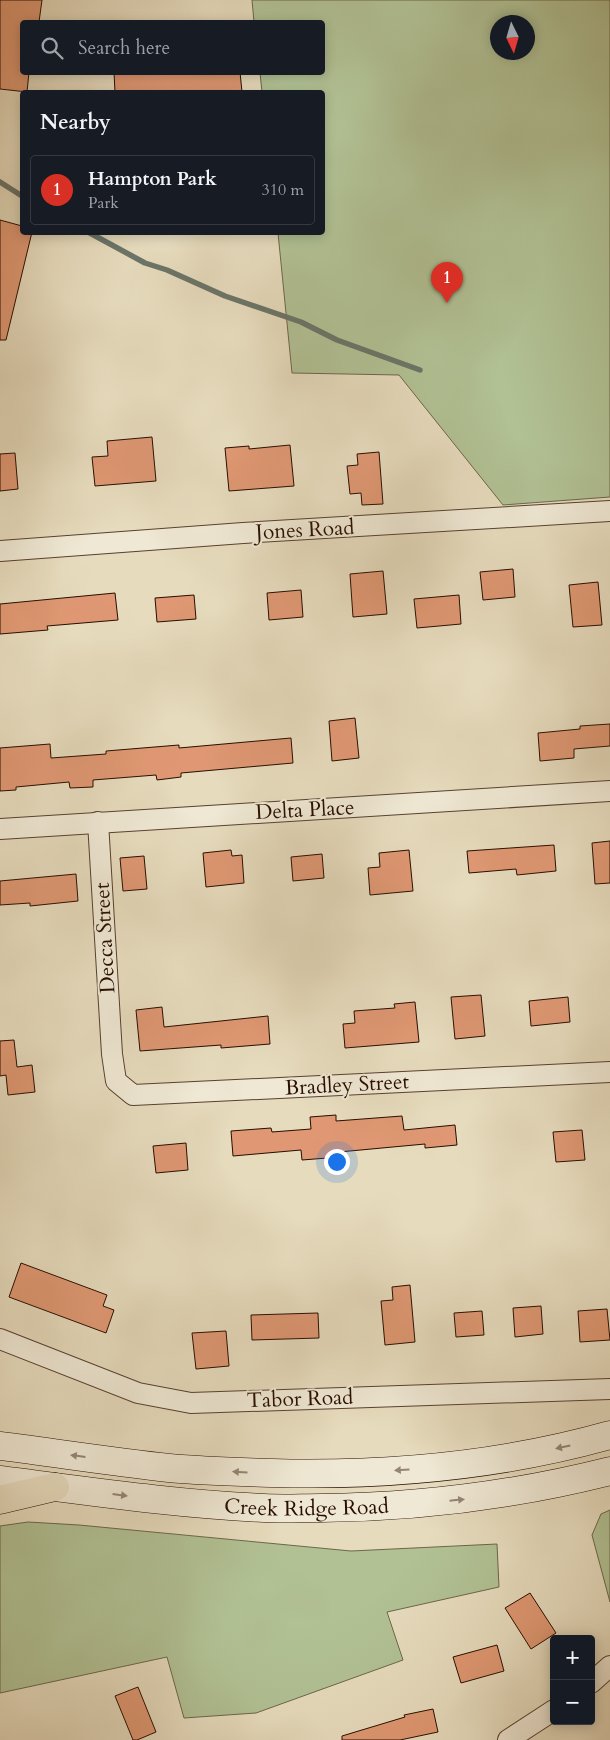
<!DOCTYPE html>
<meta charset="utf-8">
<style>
body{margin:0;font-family:Cardo,serif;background:#20242c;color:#f1f3f6}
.controls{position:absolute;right:15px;bottom:15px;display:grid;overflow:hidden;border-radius:5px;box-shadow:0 2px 12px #0003}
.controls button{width:45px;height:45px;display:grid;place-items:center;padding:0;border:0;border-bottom:1px solid #363941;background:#171b24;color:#f1f3f6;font:25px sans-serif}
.compass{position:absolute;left:490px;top:15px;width:45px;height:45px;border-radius:50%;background:#171b24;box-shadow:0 2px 12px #0003;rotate:175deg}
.you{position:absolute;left:336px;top:1161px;width:18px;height:18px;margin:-12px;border:4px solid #fff;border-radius:50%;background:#1a73e8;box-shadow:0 0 0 8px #1a73e833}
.badge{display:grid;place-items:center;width:32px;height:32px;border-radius:50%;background:#d93025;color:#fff;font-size:16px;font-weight:700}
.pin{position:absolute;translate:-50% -41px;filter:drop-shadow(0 1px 2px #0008)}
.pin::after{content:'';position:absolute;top:26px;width:18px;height:15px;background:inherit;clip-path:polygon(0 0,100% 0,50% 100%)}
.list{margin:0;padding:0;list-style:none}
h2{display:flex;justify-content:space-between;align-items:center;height:65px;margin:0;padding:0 20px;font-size:21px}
h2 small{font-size:16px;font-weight:400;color:#9ea1a6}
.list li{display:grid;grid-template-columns:32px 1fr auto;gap:15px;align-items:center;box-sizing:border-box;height:70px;margin:0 10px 10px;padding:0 10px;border:1px solid #363941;border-radius:5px}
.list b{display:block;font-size:19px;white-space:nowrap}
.list p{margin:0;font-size:16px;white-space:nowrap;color:#9ea1a6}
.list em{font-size:16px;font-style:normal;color:#9ea1a6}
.icon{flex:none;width:28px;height:28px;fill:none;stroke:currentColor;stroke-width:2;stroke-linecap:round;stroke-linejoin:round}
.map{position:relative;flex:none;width:610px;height:1740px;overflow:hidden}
.search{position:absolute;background:#171b24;box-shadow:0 2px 12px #0003;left:20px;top:20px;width:305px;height:55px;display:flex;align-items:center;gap:12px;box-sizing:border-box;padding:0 18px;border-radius:5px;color:#9ea1a6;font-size:19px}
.panel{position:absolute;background:#171b24;box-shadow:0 2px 12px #0003;left:20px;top:90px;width:305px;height:145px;border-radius:5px}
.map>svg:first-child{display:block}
</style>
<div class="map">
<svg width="610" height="1740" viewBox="0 0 610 1740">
<rect width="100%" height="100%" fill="#e6dbbd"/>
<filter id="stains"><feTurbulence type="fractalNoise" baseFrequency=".004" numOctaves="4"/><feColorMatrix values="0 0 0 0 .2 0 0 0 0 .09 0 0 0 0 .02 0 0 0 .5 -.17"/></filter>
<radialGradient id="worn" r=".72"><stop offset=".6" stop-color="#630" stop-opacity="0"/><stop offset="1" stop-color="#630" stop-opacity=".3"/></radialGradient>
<g fill="#b1c194" stroke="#6c674a" fill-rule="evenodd">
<path d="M252 0H610V497L503 505 399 375 292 373 278 233 322 232V92H262L260 73 322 72V22H254ZM498 22H528V52H498Z"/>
<path d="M610 1510V1602L592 1535 601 1514Z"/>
<path d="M28 1522 79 1525 351 1551 497 1544 499 1587 387 1612 403 1660 256 1713 184 1718 167 1657 0 1693V1526Z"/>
</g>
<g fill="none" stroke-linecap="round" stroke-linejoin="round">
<g stroke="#6b7568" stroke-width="5.5">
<path d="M0 182 22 196"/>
<path d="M88 232 145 263 167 270 225 296 301 322 337 340 420 370"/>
</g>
</g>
<g fill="#df9873" stroke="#280d00">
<path d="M0 0H42L39 22H22V72H29L27 92 0 89Z"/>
<path d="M114 72H240L242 92H115Z"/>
<path d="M0 220 22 226V232H32L6 340H0Z"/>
<path d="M152 437 156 481 95 486 92 457 108 456 107 441Z"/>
<path d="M290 445 294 486 229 491 225 448 249 446V449Z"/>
<path d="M379 452 383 504 362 505 361 493 350 494 347 466 358 465 357 454Z"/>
<path d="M15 453 18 489 0 491V454Z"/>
<path d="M513 569 515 597 483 600 480 572Z"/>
<path d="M383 571 387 614 353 617 350 574Z"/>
<path d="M598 582 602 625 573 627 569 585Z"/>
<path d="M301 590 303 617 269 620 267 593Z"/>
<path d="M115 593 118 620 47 626 48 630 0 634V604Z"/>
<path d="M194 595 196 619 157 622 155 598Z"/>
<path d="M459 595 461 624 417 628 414 599Z"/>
<path d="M355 718 359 758 332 761 329 721Z"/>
<path d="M610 724V746L574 749V758L540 761 538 733 580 729V726Z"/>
<path d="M291 738 293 763 181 773V777L157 780 156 775 93 780V787L70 788 69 782 16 787V790L0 791V748L50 744 51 758 106 754V751L179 745V748Z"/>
<path d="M610 841V883L595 884 592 843Z"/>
<path d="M554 845 556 871 517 875 516 869 469 873 467 851Z"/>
<path d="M231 850 232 856 242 855 244 883 206 887 203 853Z"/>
<path d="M409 850 413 891 370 895 368 868 380 867 379 853Z"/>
<path d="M322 854 324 878 293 881 291 857Z"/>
<path d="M144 856 147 889 123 891 120 858Z"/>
<path d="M76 874 78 901 30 906V903L0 905V881Z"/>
<path d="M481 995 485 1036 455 1039 451 997Z"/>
<path d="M568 997 570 1022 531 1026 529 1001Z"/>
<path d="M415 1002 419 1042 345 1048 343 1024 355 1023 354 1011 395 1008 394 1004Z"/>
<path d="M162 1007 164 1027 268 1016 270 1044 221 1048V1045L140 1051 136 1010Z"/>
<path d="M14 1040 17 1067 32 1065 35 1092 8 1095 6 1075 0 1076V1041Z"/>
<path d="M336 1115V1121L402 1116 404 1130 455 1125 457 1145 425 1148V1144L339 1152 340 1157 302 1160 301 1150 233 1156 231 1131 271 1128 272 1132 311 1129 310 1117Z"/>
<path d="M582 1130 585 1160 556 1162 553 1132Z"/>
<path d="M186 1143 188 1170 156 1173 153 1146Z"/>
<path d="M21 1263 107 1295 103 1306 114 1310 106 1333 9 1297Z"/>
<path d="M410 1285 415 1342 385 1345 381 1301 393 1300 392 1287Z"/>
<path d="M541 1306 543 1334 515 1337 513 1308Z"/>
<path d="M607 1309 610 1340 580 1342 578 1311Z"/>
<path d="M482 1311 484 1335 456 1337 454 1313Z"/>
<path d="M318 1313 319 1338 252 1340 251 1315Z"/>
<path d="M226 1331 229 1366 196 1369 192 1333Z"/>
<path d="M530 1593 556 1633 531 1649 505 1608Z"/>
<path d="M497 1645 504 1671 461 1683 453 1657Z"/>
<path d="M138 1687 156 1732 137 1740H133L115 1696Z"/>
<path d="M433 1709 438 1732 400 1740H342V1736L405 1717 404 1715Z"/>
</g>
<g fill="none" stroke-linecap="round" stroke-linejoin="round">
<g stroke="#58402f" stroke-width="22">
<g id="minor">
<path d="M0 551 243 533 610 511"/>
<path d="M98 822 112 1054 116 1081 133 1095 610 1072"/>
<path d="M0 829 610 791"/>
<path d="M0 1339 138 1393 191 1403 610 1389"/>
<path d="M591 1683 610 1666"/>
<path d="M508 1740 554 1710"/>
</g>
</g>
<g stroke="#280d00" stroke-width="29">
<g id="secondary">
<path d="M0 1446C56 1453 113 1462 169 1468 203 1471 238 1472 272 1473 385 1476 500 1466 610 1435"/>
<path id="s1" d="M0 1480C88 1491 176 1504 264 1508 283 1509 302 1508 321 1508 419 1507 515 1495 610 1471"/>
</g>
</g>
<g stroke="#280d00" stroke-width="29">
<path id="motorway" d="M0 1500 55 1487"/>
</g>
<use href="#minor" stroke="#efe8d4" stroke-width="20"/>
<use href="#secondary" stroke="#efe8d4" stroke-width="28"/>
<use href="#motorway" stroke="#e6dbbd" stroke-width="28"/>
</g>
<defs><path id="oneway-solid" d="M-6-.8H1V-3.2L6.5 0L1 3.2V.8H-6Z" transform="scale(1.25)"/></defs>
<g fill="#958575">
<use href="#oneway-solid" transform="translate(563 1447) rotate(168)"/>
<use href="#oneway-solid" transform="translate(78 1456) rotate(-173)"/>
<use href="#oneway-solid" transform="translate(402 1470) rotate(176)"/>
<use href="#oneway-solid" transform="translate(240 1472) rotate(-177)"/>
<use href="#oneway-solid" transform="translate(120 1495) rotate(7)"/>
<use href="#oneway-solid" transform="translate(457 1500) rotate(-6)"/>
</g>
<g text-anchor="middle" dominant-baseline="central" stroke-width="4" stroke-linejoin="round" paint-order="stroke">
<g font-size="21" fill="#280d00" stroke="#efe8d4">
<text transform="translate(305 530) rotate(-3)">Jones Road</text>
<text transform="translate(305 810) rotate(-3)">Delta Place</text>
<text transform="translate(105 938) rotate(-93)">Decca Street</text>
<text transform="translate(347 1085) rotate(-3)">Bradley Street</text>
<text transform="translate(300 1399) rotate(-2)">Tabor Road</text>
<text stroke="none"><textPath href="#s1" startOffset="308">Creek Ridge Road</textPath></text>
</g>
</g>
<rect width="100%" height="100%" filter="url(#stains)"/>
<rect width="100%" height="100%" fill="url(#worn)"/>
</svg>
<div class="controls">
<button>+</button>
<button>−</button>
</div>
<svg class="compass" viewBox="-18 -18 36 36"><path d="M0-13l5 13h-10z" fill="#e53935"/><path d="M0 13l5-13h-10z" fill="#9ea1a6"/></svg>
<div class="you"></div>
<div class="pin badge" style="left:447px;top:303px">1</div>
<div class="search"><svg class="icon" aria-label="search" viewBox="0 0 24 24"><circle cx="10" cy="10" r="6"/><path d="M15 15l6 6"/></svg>Search here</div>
<section class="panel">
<h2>Nearby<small></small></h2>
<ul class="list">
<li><span class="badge">1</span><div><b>Hampton Park</b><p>Park</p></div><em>310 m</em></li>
</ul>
</section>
</div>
